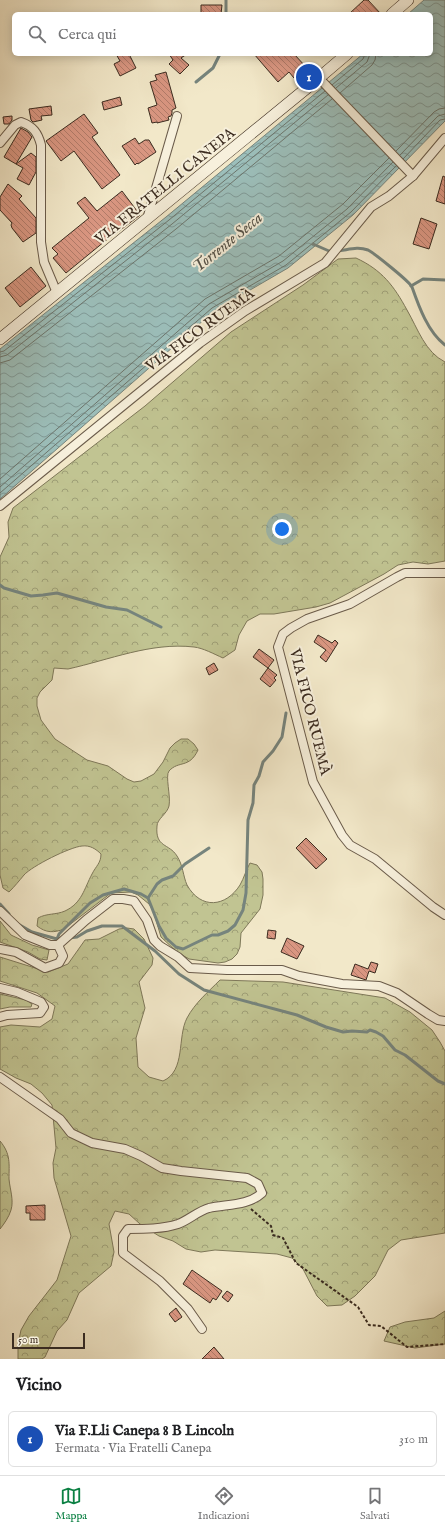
<!DOCTYPE html>
<html lang="it">
<meta charset="utf-8">
<style>
body{margin:0;font-family:"IM FELL English",serif;background:#f2f2f2;color:#202124}
.scale{position:absolute;left:12px;bottom:10px;width:73px;box-sizing:border-box;padding-left:4px;border:2px solid #3c2c20;border-top:0;font-size:11px;line-height:14px;white-space:nowrap;color:#3c2c20;-webkit-text-stroke:3px #f7f0dc;paint-order:stroke}
.you{position:absolute;left:282px;top:529px;width:14px;height:14px;margin:-10px;border:3px solid #fff;border-radius:50%;background:#1a73e8;box-shadow:0 0 0 6px #1a73e833}
.badge{display:grid;place-items:center;width:26px;height:26px;border-radius:50%;background:#0b8043;color:#fff;font-size:13px;font-weight:700}
.pin{position:absolute;translate:-50% -50%;border:2px solid #fff;box-shadow:0 1px 4px #0006}
.list{margin:0;padding:0;list-style:none}
h2{display:flex;justify-content:space-between;align-items:center;height:52px;margin:0;padding:0 16px;font-size:17px}
h2 small{font-size:13px;font-weight:400;color:#757577}
.list li{display:grid;grid-template-columns:26px 1fr auto;gap:12px;align-items:center;box-sizing:border-box;height:56px;margin:0 8px 8px;padding:0 8px;border:1px solid #e0e0e0;border-radius:6px}
.list b{display:block;font-size:15px;white-space:nowrap}
.list p{margin:0;font-size:13px;white-space:nowrap;color:#757577}
.list em{font-size:13px;font-style:normal;color:#757577}
.icon{flex:none;width:22px;height:22px;fill:none;stroke:currentColor;stroke-width:2;stroke-linecap:round;stroke-linejoin:round}
.map{position:relative;flex:none;width:445px;height:1359px;overflow:hidden}
.search{position:absolute;background:#fff;box-shadow:0 2px 10px #0003;left:12px;right:12px;top:12px;height:44px;display:flex;align-items:center;gap:10px;box-sizing:border-box;padding:0 14px;border-radius:6px;color:#757577;font-size:15px}
.sheet{height:116px;background:#fff}
nav{display:flex;justify-content:space-around;align-items:center;box-sizing:border-box;height:56px;border-top:1px solid #e0e0e0;background:#fff;font-size:11px;color:#757577}
nav a{display:grid;justify-items:center;gap:2px}
nav .on{color:#0b8043}
.map>svg:first-child{display:block}
</style>
<div class="map">
<svg width="445" height="1359" viewBox="0 0 445 1359">
<defs>
<pattern id="forest-crowns" width="20" height="18" patternUnits="userSpaceOnUse"><rect width="20" height="18" fill="#c1c492"/><path d="M2 6a3 3 0 1 1 6 0M12 15a3 3 0 1 1 6 0" fill="none" stroke="#9e9f77"/></pattern>
<pattern id="water-waves" width="16" height="10" patternUnits="userSpaceOnUse"><rect width="16" height="10" fill="#9cbfbb"/><path d="M0 5q4-4 8 0t8 0" fill="none" stroke="#809b98"/></pattern>
<pattern id="building-back-hatch" width="6" height="6" patternUnits="userSpaceOnUse"><rect width="6" height="6" fill="#d99681"/><path d="M-1 5l2 2M0 0l6 6M5-1l2 2" fill="none" stroke="#b17b69"/></pattern>
</defs>
<rect width="100%" height="100%" fill="#f2e8c9"/>
<filter id="stains"><feTurbulence type="fractalNoise" baseFrequency=".005" numOctaves="4"/><feColorMatrix values="0 0 0 0 .2 0 0 0 0 .09 0 0 0 0 .02 0 0 0 .5 -.17"/></filter>
<radialGradient id="worn" r=".72"><stop offset=".6" stop-color="#630" stop-opacity="0"/><stop offset="1" stop-color="#630" stop-opacity=".3"/></radialGradient>
<g fill="url(#forest-crowns)" stroke="#7e7859">
<path d="M356 258C382 270 394 286 407 310 418 329 425 352 445 362V561L428 564 413 562 398 565 384 574 330 603 316 607 274 614H260L247 621 239 635 235 650 223 658C214 654 203 648 194 647 151 642 109 660 68 669L54 668 52 680 40 692 37 698V706L41 720 55 739 87 760 108 766 127 779 134 782 141 781 154 774 163 762 170 748 175 743 181 739H188L194 744 198 750C189 769 179 760 169 771 165 776 171 796 169 806 167 814 157 819 157 826 155 848 169 843 177 856 183 865 183 876 187 885 201 910 226 907 240 885 244 878 246 870 250 863L257 865 262 872 263 879V895L260 909 241 933 240 947 237 954 232 959 225 962 218 963 189 959 177 952 161 937 153 910 149 904 138 895 131 892 111 893 64 929C54 933 46 933 37 926L38 918C47 913 56 915 65 911 82 903 84 889 92 874 96 866 101 863 101 854 96 849 90 845 82 846 70 847 32 866 24 875 19 881 15 886 9 892L3 888 0 875V557L9 537 8 522 13 508 145 406 231 332 303 285 338 259Z"/>
<path d="M0 921 11 935 32 945 49 950 47 960 40 959 28 952 0 942Z"/>
<path d="M127 928 134 929 144 939 153 958 152 965 139 982 145 1008 136 1038 138 1067 149 1077 163 1081C186 1071 177 1037 187 1018 195 1003 208 992 220 980L283 982 385 998 410 1012 432 1030 440 1042 445 1051V1233L401 1240 388 1250 375 1276 355 1296 342 1305 327 1306 317 1296 303 1269 292 1258 277 1254 215 1250 201 1252 186 1249 173 1241 159 1236 140 1224 129 1214 115 1211 109 1224 114 1252 111 1266 79 1293 67 1320 57 1331 45 1357 42 1359H18V1344L21 1330 29 1316 57 1280 71 1236 54 1178 53 1163 56 1148 52 1105 42 1093 31 1084 16 1078 0 1069V1027L11 1025 40 1027 52 1019 55 1006 37 993 0 981V957L48 972 68 964 85 940 99 939 119 929Z"/>
<path d="M0 994 26 1000 32 1004 31 1007H10L0 1009Z"/>
<path d="M0 1141C11 1154 9 1164 9 1179 10 1190 14 1200 11 1210 9 1217 4 1224 0 1229Z"/>
<path d="M445 1311V1344L415 1348 384 1341 390 1327 405 1322 434 1318Z"/>
</g>
<path fill="url(#water-waves)" stroke="#76847d" d="M424 0H445V121L353 215 288 268 214 311 0 499V349L166 217 363 54H431V14H408Z"/>
<g fill="none" stroke-linecap="round" stroke-linejoin="round">
<g stroke="#6c766e" stroke-width="1">
<path d="M332 85 363 59 365 54"/>
<path d="M336 88 367 62 370 54"/>
<path d="M340 93 372 65 375 60 376 54"/>
<path d="M396 151 434 112 439 109 445 108"/>
<path d="M400 155 438 116 445 114"/>
<path d="M403 159 440 120 445 119"/>
<path d="M0 352 4 351 169 220 325 91"/>
<path d="M0 357 7 355 172 224 328 95"/>
<path d="M0 363 10 360 176 229 332 99"/>
<path d="M0 479 205 299 279 256 343 204 389 158"/>
<path d="M0 487 209 304 283 261 347 209 393 162"/>
<path d="M0 493 212 308 286 265 351 212 396 166"/>
</g>
<g stroke="#76847d" stroke-width="3">
<path d="M226 0V14"/>
<path d="M196 82 213 68 220 54"/>
<path d="M313 244 329 251H332"/>
<path d="M337 251C348 250 357 246 368 250 374 253 410 282 412 287 419 307 428 332 445 345"/>
<path d="M411 286 423 279 445 280"/>
<path d="M0 585 4 588 31 596 43 595 57 593 106 607 127 610 161 627"/>
<path d="M148 898 157 884 162 880 173 876 185 864 209 848"/>
<path d="M0 904 9 914"/>
<path d="M18 924 32 932 57 939H61"/>
<path d="M69 938 77 937 87 931 102 926H122L155 951 179 974 204 990 297 1015 326 1027 343 1032 352 1031 367 1032 370 1030 376 1032 383 1036 395 1050 405 1055 438 1081 445 1084"/>
<path d="M57 939 59 934 90 903 103 895 124 889 141 894 148 898 159 926 166 938 176 947 183 949 212 935H218L228 931 235 925 243 910 246 893 248 820 253 803 254 785 259 776 263 762 273 751 282 737 286 713"/>
</g>
</g>
<g fill="url(#building-back-hatch)" stroke="#3c2c20">
<path d="M364 0H368L381 14H349Z"/>
<path d="M201 5H222L221 14H201Z"/>
<path d="M116 54H129L136 68 120 76 114 64 120 61Z"/>
<path d="M169 54H187L181 58 189 65 180 74 169 64 173 60Z"/>
<path d="M254 54H294L306 67 294 78 289 72 278 82Z"/>
<path d="M166 72 176 108 172 110V113L171 116 168 117 169 120 157 123V122L152 123 148 108 157 105 150 82 157 80 155 75Z"/>
<path d="M120 97 122 105 104 110 102 102Z"/>
<path d="M51 106 52 115 41 116 42 120 33 122 31 120 29 109Z"/>
<path d="M84 114 98 133 92 137 120 175 102 189 74 151 61 161 46 141Z"/>
<path d="M12 116V120L9 124H4L3 117Z"/>
<path d="M21 128 28 132 32 137 16 164 4 157Z"/>
<path d="M135 138 139 144 145 140H149L156 152 138 164 137 163 135 165 122 146Z"/>
<path d="M31 153 36 157V172L29 185 17 179 23 168 16 164Z"/>
<path d="M443 176 445 177V204L436 201Z"/>
<path d="M8 184 22 196 19 199 36 218V233L23 242 12 228 11 225 12 223 0 210V197Z"/>
<path d="M122 191 140 215 110 238V237L66 273 53 258 58 254 52 248 89 218 77 203 85 197 97 211Z"/>
<path d="M421 218 437 224 429 249 413 244Z"/>
<path d="M31 267 46 286 20 307 5 288Z"/>
<path d="M318 635 332 643 335 640 338 643 326 662 320 657 326 650 314 642Z"/>
<path d="M259 649 274 660 268 668 277 675 274 678 276 680 270 687 260 679 268 668 253 657Z"/>
<path d="M214 663 218 670 209 675 206 668Z"/>
<path d="M306 838 327 859 316 869 296 848Z"/>
<path d="M268 930 276 931 275 939 267 938Z"/>
<path d="M287 938 304 946 297 959 281 952Z"/>
<path d="M371 962 378 964 375 973 369 971 366 980 351 975 355 964 368 969Z"/>
<path d="M45 1205V1220H30V1213H26V1206Z"/>
<path d="M192 1270 222 1291 216 1300 213 1298 210 1303 183 1284Z"/>
<path d="M227 1291 233 1295 228 1302 222 1297Z"/>
<path d="M176 1308 182 1317 175 1322 169 1314Z"/>
<path d="M214 1347 224 1359H202Z"/>
</g>
<g fill="none" stroke-linecap="round" stroke-linejoin="round">
<g stroke="#6a5b4a" stroke-width="10">
<g id="minor">
<path d="M319 78 413 176"/>
<path d="M0 143 15 125 21 122C33 126 38 133 41 145V242L44 262 57 293"/>
<path d="M147 219 177 116"/>
<path d="M0 506 200 343 245 311 325 263 371 207 389 196 413 176 445 138"/>
<path d="M445 573H405L397 577 350 604 307 619 291 628 283 634 278 647 313 782 342 835 350 845 375 859 433 907 445 915"/>
<path d="M0 911 25 935 50 945H58L86 920 113 899H123L134 901 147 920 154 940 160 946 178 957 190 968 227 970H282L299 976 342 984 379 986 397 993 428 1014 438 1020 445 1021"/>
<path d="M0 949 16 952 45 968 59 963 63 956 58 945"/>
<path d="M0 988 17 992 41 1002 44 1007 40 1013 7 1015 0 1017"/>
<path d="M0 1077 60 1119 71 1133 92 1143 125 1149 141 1156 162 1168 181 1171 247 1178 258 1184 262 1193C248 1206 226 1204 209 1208 198 1211 189 1220 178 1224 163 1229 144 1229 128 1229L123 1236V1253L160 1281 188 1309 202 1329"/>
</g>
</g>
<g stroke="#3c2c20" stroke-width="12">
<g id="secondary">
<path d="M392 14 408 0"/>
<path d="M0 339 313 83 347 54"/>
</g>
</g>
<path stroke="#3c2c20" stroke-width="2" stroke-dasharray="3 2" stroke-linecap="butt" d="M251 1209 271 1226 273 1235 283 1238 296 1263 358 1307 369 1325 381 1326 407 1347 445 1344"/>
<use href="#minor" stroke="#f7f0dc" stroke-width="8"/>
<use href="#secondary" stroke="#f7f0dc" stroke-width="11"/>
</g>
<g text-anchor="middle" dominant-baseline="central" stroke-width="4" stroke-linejoin="round" paint-order="stroke">
<g font-size="15" fill="#3c2c20" stroke="#f7f0dc">
<text transform="translate(165 186) rotate(-39)">VIA FRATELLI CANEPA</text>
<text transform="translate(200 330) rotate(-36)">VIA FICO RUEMÀ</text>
<text transform="translate(310 712) rotate(76)">VIA FICO RUEMÀ</text>
</g>
<g font-size="16" font-style="italic" fill="#545147" stroke="#f7f0dc">
<text transform="translate(228 243) rotate(-39)">Torrente Secca</text>
</g>
</g>
<rect width="100%" height="100%" filter="url(#stains)"/>
<rect width="100%" height="100%" fill="url(#worn)"/>
</svg>
<div class="scale">50 m</div>
<div class="you"></div>
<div class="pin badge" style="left:309px;top:77px;background:#1a4fb4">1</div>
<div class="search"><svg class="icon" aria-label="search" viewBox="0 0 24 24"><circle cx="10" cy="10" r="6"/><path d="M15 15l6 6"/></svg>Cerca qui</div>
</div>
<section class="sheet">
<h2>Vicino<small></small></h2>
<ul class="list">
<li><span class="badge" style="background:#1a4fb4">1</span><div><b>Via F.Lli Canepa 8 B Lincoln</b><p>Fermata · Via Fratelli Canepa</p></div><em>310 m</em></li>
</ul>
</section>
<nav>
<a class="on"><svg class="icon" aria-label="map" viewBox="0 0 24 24"><path d="M3 6l6-2 6 2 6-2v14l-6 2-6-2-6 2zM9 4v14M15 6v14"/></svg>Mappa</a>
<a><svg class="icon" aria-label="directions" viewBox="0 0 24 24"><path d="M12 3l9 9-9 9-9-9zM9 14v-3h6M13 9l2 2-2 2"/></svg>Indicazioni</a>
<a><svg class="icon" aria-label="saved" viewBox="0 0 24 24"><path d="M7 4h10v16l-5-4-5 4z"/></svg>Salvati</a>
</nav>
